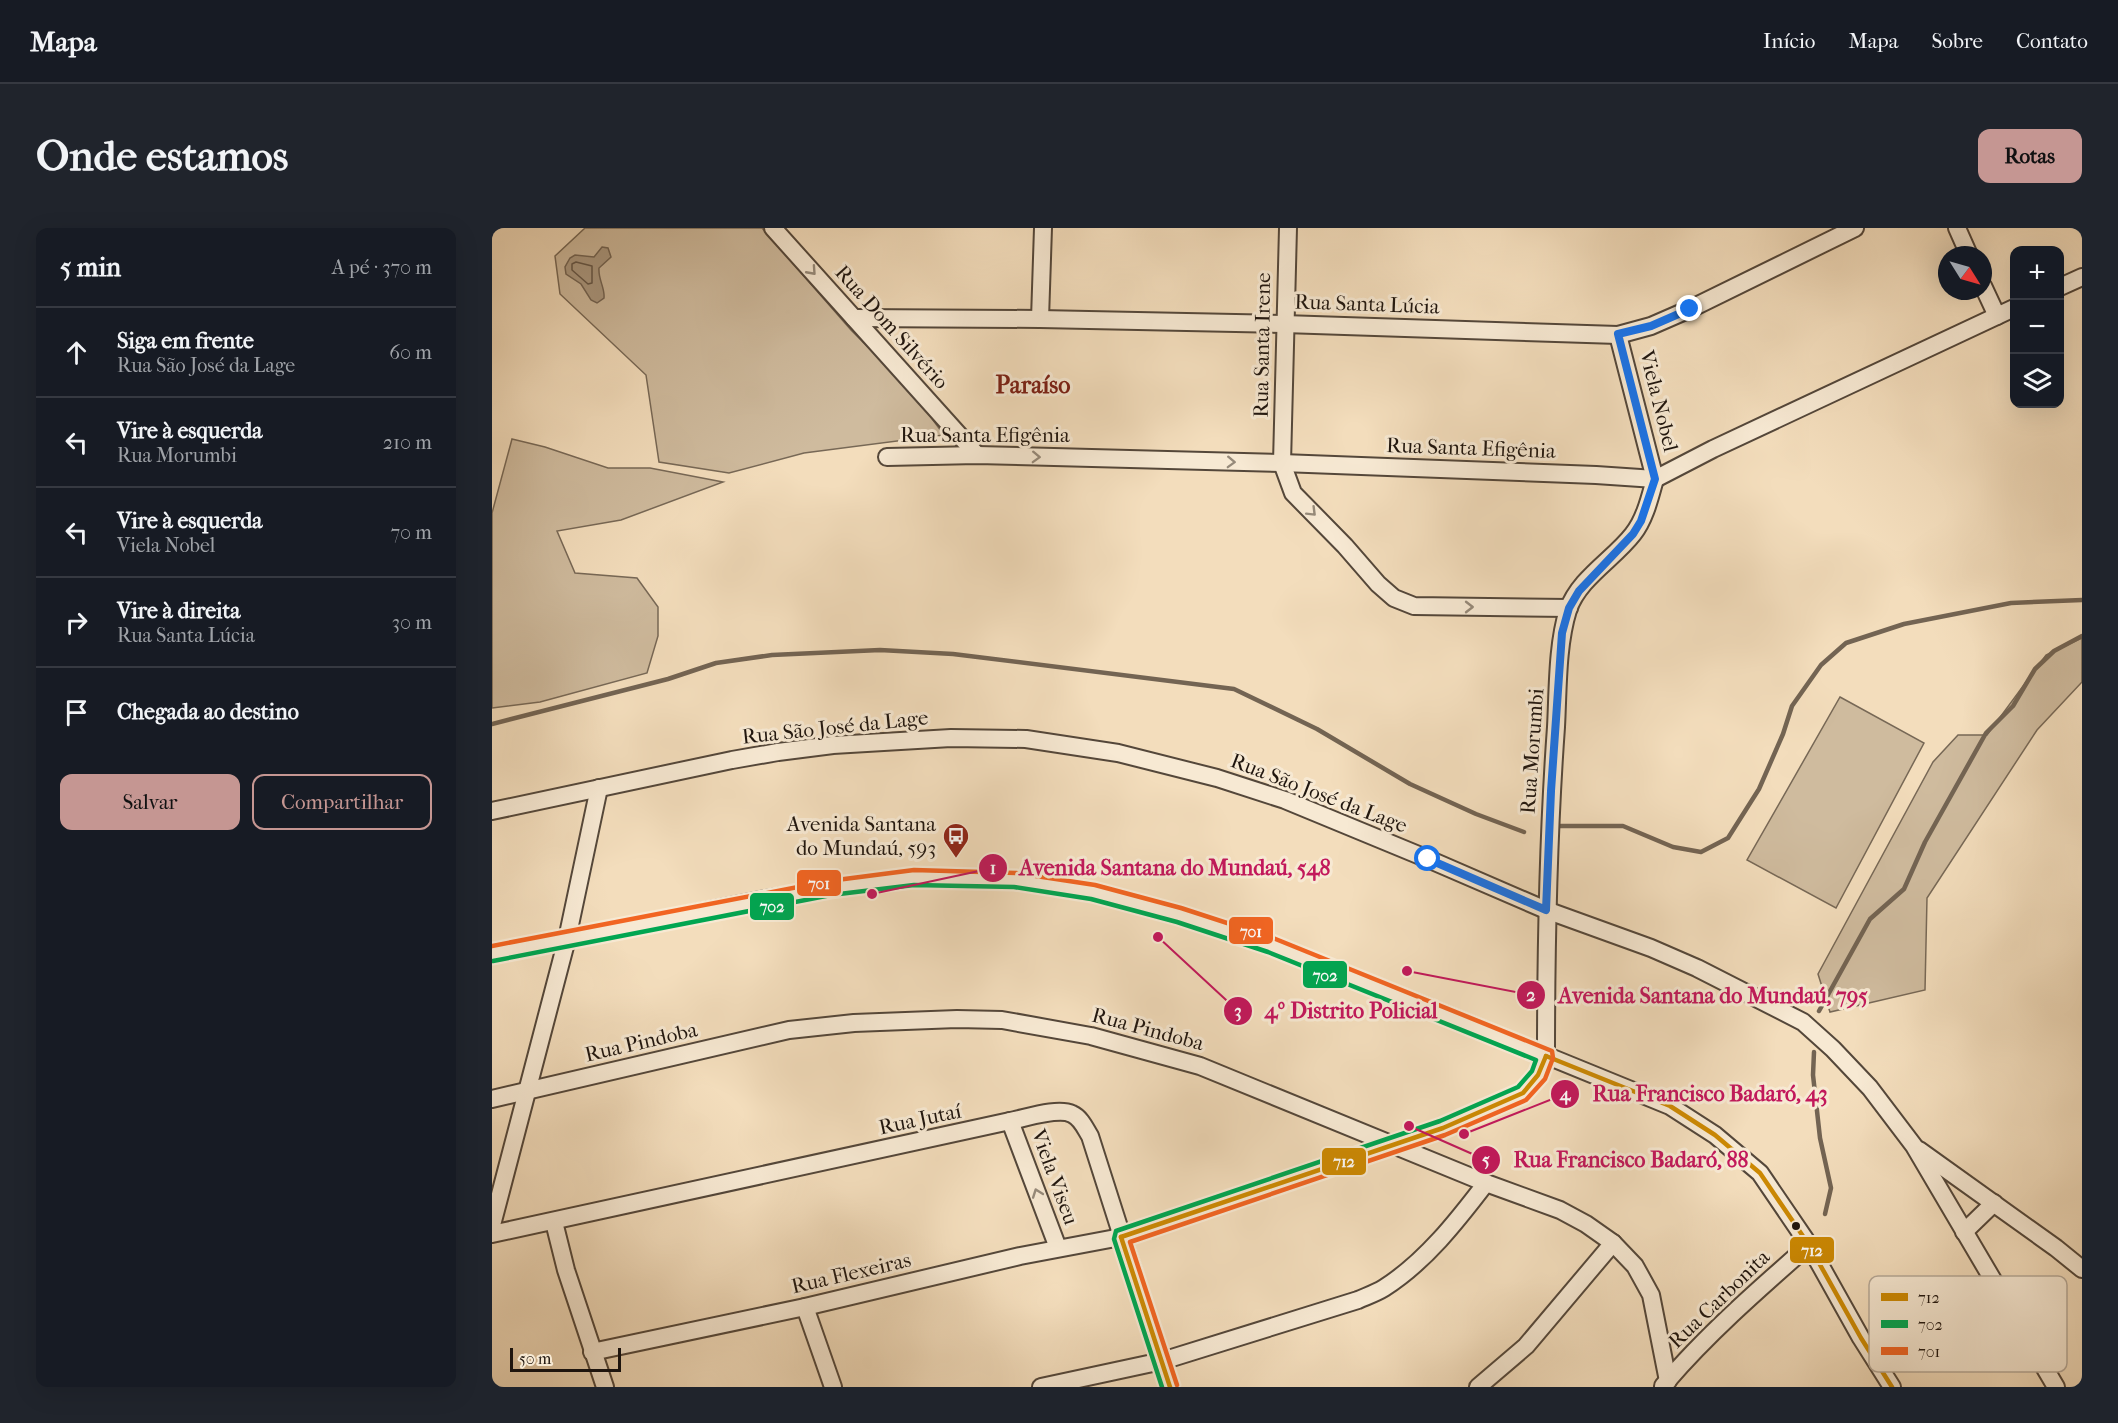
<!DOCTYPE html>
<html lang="pt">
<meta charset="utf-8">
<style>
body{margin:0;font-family:"IM FELL French Canon",serif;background:#20242c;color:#f1f3f6}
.controls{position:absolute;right:18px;top:18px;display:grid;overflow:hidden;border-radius:12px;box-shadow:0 6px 24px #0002}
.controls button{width:54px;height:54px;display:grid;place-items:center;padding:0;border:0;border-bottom:2px solid #363941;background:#171b24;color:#f1f3f6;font:30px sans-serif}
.compass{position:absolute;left:1446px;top:18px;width:54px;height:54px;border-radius:50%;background:#171b24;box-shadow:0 6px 24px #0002;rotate:127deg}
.scale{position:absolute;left:18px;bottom:15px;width:111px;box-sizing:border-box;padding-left:6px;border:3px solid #1f150e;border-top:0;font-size:16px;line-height:21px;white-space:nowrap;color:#1f150e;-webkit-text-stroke:4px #f7e9d3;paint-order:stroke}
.stop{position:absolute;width:18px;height:18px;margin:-14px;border:4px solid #1a73e8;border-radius:50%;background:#fff}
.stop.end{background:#1a73e8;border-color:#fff;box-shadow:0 2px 6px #0008}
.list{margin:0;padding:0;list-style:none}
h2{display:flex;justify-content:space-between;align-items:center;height:78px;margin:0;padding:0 24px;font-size:26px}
h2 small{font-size:20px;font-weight:400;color:#9ea1a6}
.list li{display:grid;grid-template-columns:39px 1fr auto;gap:18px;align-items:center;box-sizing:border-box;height:90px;padding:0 24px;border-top:2px solid #363941}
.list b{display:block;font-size:22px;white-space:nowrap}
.list p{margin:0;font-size:20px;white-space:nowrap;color:#9ea1a6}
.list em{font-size:20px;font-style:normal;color:#9ea1a6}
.actions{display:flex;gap:12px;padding:18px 24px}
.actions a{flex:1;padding:14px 0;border:2px solid #c59692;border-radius:12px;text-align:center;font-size:21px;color:#c59692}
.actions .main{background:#c59692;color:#111}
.icon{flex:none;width:33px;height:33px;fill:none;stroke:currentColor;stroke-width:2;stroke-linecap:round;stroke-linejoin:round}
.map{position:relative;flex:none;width:1590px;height:1159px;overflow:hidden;border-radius:12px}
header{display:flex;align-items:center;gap:36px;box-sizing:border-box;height:84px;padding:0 30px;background:#171b24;border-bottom:2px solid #363941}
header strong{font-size:28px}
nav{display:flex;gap:33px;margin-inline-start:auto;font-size:21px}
.intro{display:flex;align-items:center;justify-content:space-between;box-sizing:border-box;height:144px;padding:0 36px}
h1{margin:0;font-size:42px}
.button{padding:15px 27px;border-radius:12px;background:#c59692;color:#111;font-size:21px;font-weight:700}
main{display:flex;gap:36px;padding:0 36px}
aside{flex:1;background:#171b24;border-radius:12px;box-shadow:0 6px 24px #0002}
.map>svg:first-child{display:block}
</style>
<header>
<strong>Mapa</strong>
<nav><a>Início</a><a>Mapa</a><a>Sobre</a><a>Contato</a></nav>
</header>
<div class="intro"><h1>Onde estamos</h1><a class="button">Rotas</a></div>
<main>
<aside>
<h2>5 min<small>A pé · 370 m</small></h2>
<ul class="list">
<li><svg class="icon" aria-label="ahead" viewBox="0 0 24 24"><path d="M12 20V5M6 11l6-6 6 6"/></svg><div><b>Siga em frente</b><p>Rua São José da Lage</p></div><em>60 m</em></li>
<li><svg class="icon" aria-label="left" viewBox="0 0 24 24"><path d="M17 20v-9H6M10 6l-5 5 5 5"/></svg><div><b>Vire à esquerda</b><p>Rua Morumbi</p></div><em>210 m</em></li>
<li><svg class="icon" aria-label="left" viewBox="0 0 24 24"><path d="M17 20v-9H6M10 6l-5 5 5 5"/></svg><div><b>Vire à esquerda</b><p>Viela Nobel</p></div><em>70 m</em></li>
<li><svg class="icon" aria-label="right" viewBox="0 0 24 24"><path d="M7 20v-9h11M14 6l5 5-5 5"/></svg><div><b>Vire à direita</b><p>Rua Santa Lúcia</p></div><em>30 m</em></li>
<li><svg class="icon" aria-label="arrive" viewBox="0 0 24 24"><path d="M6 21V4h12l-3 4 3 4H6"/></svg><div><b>Chegada ao destino</b></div></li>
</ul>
<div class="actions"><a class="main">Salvar</a><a>Compartilhar</a></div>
</aside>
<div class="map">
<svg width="1590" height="1159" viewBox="0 0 1590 1159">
<rect width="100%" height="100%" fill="#f3ddbc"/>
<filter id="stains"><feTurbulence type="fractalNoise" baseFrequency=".00333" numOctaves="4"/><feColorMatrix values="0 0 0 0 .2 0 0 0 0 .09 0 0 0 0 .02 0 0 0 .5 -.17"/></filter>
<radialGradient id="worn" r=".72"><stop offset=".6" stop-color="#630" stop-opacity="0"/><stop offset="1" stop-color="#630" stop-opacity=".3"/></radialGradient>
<g fill="#cfbb9e" stroke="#776856" stroke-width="1.5">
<path d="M93 0H270L359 102 419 162 452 207 312 225 237 245 167 234 154 147 68 66 63 28Z"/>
<path d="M20 211 53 219 116 240H158L231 254 129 292 65 303 83 345 145 350 166 379V408L155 445 48 474 0 480V285Z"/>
<path d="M1590 410V454L1545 502 1435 670 1433 762 1338 784 1326 746 1441 534 1466 507H1495L1554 427Z"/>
<path d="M1348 469 1432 515 1344 680 1255 632Z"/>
</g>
<path fill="#ab9981" stroke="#736453" stroke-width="1.5" d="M110 19 116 20 119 29 107 40C106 52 113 59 112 70L105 75 99 72 89 56 74 46 73 39 78 30 83 27 102 29Z"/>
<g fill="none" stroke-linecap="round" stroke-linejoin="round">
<path stroke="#655748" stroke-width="1.5" d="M84 34 100 38V55L96 56 80 42V36Z"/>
<g stroke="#736453" stroke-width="4.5">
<path d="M0 496 176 451 224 435 280 427 388 422 461 426 742 461 825 501 918 556 984 586 1032 604"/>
<path d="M1068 598H1131L1181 619 1209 624 1236 610 1267 561 1291 506 1300 478 1329 437 1354 415 1412 396 1519 375 1590 372"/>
<path d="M1327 783 1378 691 1412 661 1433 614 1494 505 1521 478 1543 441 1562 423 1590 408"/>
<path d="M1322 824 1321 847 1328 910 1339 960 1333 986"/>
</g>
<g stroke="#54473a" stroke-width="20">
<g id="minor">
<path d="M281 0 485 227"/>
<path d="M796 0 790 235 801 265 853 318 886 356 902 370 922 378 1077 380"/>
<path d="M1465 0 1477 27"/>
<path d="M1491 58 1505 88"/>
<path d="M1568 59 1590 49"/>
<path d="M362 90 548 91 792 96 1126 107 1159 98 1198 81 1363 0"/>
<path d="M548 91 551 0"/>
<path d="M1126 107 1163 251"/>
<path d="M395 229 485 227 790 235 1104 247 1163 251 1221 221 1522 80"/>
<path d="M0 583 240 532 286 524 341 517 459 510 534 511 626 525 725 550 793 572 936 631 1054 682 1159 720 1205 740 1311 794 1341 821 1378 860 1422 918 1564 1159"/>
<path d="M0 726 273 671 338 660 422 649 523 652 601 664 687 687 779 717 928 776 1178 878 1223 907 1268 945 1317 1017 1369 1110 1400 1159"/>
<path d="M0 871 297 802 362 795 465 791 510 792 599 808 708 838 994 955 1068 982 1094 996 1121 1015 1143 1038 1159 1067 1176 1153"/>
<path d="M518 893 566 1020"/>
<path d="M1427 922 1564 1020 1590 1041"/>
<path d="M62 994 74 1042 113 1159"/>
<path d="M0 997 75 711 107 560"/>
<path d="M1472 1004 1502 975"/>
<path d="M0 1006 518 893C534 890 566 879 580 886 589 890 593 900 598 908L678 1159"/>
<path d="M313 1079 341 1159"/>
<path d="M100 1124 313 1079 528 1028 629 1009 951 900 1031 865 1046 847 1054 828C1054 718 1056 609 1064 499 1066 462 1065 417 1076 382 1087 350 1122 331 1141 306 1153 291 1158 269 1163 251"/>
<path d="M1171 1158C1213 1108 1268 1060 1317 1017"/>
<path d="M549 1159 670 1133 866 1072C875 1068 884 1065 892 1060 933 1034 965 993 994 955"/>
<path d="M986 1159 1034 1118 1121 1015"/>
</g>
</g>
<use href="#minor" stroke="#f7e9d3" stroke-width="16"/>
<g stroke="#f7e9d3" stroke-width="9">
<g id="bus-1">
<path d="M1054 828 1178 878 1223 907 1268 945 1317 1017 1369 1110 1400 1159"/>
<path d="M629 1009 951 900 1031 865 1046 847 1054 828"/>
<path d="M629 1009 678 1159"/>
</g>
</g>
<g stroke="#f7e9d3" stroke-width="9">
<path id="bus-2" d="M1 733 339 667 422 657 522 659 599 671 685 694 776 724 1044 832 1040 843 1026 859 948 893 624 1003 622 1011 670 1159"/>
</g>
<g stroke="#f7e9d3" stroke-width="9">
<path id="bus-3" d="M0 718 337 653 422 642 524 645 603 657 689 680 781 710 1060 823 1061 830 1053 851 1034 872 953 907 638 1014 685 1157"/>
</g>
<use href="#bus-1" stroke="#cc8903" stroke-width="4.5"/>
<use href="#bus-2" stroke="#00a651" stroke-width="4.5"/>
<use href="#bus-3" stroke="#f26522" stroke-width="4.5"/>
</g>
<defs><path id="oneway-chevron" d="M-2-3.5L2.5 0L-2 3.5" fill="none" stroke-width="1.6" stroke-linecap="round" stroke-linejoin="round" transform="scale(1.5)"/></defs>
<g stroke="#968a7a">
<use href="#oneway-chevron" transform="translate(320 43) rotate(48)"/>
<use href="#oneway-chevron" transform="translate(544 229) rotate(2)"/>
<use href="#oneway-chevron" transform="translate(739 234) rotate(2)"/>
<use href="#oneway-chevron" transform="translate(820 284) rotate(45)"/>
<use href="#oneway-chevron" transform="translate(977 379)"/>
<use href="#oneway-chevron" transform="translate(545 965) rotate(-110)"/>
</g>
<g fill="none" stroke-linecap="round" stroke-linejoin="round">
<path stroke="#1a73e8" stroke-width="8" d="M936 631 1054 682 1059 563 1070 405 1077 380 1087 363 1141 306 1149 293 1163 251 1126 106 1159 98 1198 81"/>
</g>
<defs>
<g id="bus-pin" transform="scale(1.35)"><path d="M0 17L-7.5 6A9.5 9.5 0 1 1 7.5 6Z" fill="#8f2418" stroke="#f7e9d3"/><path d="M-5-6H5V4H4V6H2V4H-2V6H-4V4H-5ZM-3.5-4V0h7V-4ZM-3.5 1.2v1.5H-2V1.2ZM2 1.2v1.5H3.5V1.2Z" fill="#fff"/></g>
</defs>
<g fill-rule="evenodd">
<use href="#bus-pin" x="464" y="608"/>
</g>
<circle fill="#1f150e" stroke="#f7e9d3" stroke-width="2" cx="1304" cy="998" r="5"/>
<g text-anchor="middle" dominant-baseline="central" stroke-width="6" stroke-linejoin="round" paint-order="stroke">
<g font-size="21" fill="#1f150e" stroke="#f7e9d3">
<text transform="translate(875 76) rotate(2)">Rua Santa Lúcia</text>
<text transform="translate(400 99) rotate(48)">Rua Dom Silvério</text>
<text transform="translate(770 117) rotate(-89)">Rua Santa Irene</text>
<text transform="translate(1167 173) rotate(76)">Viela Nobel</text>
<text x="493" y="207">Rua Santa Efigênia</text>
<text transform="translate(979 220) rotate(2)">Rua Santa Efigênia</text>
<text transform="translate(343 499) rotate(-6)">Rua São José da Lage</text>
<text transform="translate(1040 523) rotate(-86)">Rua Morumbi</text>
<text transform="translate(827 565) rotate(21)">Rua São José da Lage</text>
<text transform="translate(656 801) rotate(15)">Rua Pindoba</text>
<text transform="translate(149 814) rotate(-13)">Rua Pindoba</text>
<text transform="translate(428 891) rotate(-12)">Rua Jutaí</text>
<text transform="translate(563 949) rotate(70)">Viela Viseu</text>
<text transform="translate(359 1045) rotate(-13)">Rua Flexeiras</text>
<text transform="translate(1227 1071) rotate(-44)">Rua Carbonita</text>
</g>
<g font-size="21" fill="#1f150e" stroke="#f7e9d3" text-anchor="end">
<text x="444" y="596">Avenida Santana<tspan x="444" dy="24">do Mundaú, 593</tspan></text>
</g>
<g font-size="24" font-weight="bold" fill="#7a1f14" stroke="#f7e9d3">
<text x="541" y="157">Paraíso</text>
</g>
</g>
<rect x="1377" y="1048" width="198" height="96" rx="9" fill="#f7e9d3" stroke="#b6a998" stroke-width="1.5"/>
<rect x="1389" y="1065" width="27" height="8" fill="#cc8903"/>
<rect x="1389" y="1092" width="27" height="8" fill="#00a651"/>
<rect x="1389" y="1119" width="27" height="8" fill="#f26522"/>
<g font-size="16" fill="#1f150e">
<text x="1426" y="1075">712</text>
<text x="1426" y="1102">702</text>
<text x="1426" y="1129">701</text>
</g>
<path fill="none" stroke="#c2185b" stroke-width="2" d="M380 666L501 640M915 743L1039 767M666 709L746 783M972 906L1073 866M917 898L994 932"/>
<g fill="#c2185b" stroke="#f7e9d3" stroke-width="2">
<circle cx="380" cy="666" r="6"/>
<circle cx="915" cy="743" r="6"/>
<circle cx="666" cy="709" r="6"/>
<circle cx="972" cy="906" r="6"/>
<circle cx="917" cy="898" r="6"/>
<circle cx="501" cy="640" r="15"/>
<circle cx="1039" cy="767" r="15"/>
<circle cx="746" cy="783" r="15"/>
<circle cx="1073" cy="866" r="15"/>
<circle cx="994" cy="932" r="15"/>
</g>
<g font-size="18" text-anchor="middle" font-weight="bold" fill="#fff">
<text x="501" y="646">1</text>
<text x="1039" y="773">2</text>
<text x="746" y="789">3</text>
<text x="1073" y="872">4</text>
<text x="994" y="938">5</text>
</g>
<g font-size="22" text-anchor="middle" font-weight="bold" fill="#c2185b" stroke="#f7e9d3" stroke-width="6" stroke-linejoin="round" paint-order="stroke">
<text x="683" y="647">Avenida Santana do Mundaú, 548</text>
<text x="1221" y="775">Avenida Santana do Mundaú, 795</text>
<text x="859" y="790">4º Distrito Policial</text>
<text x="1218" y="873">Rua Francisco Badaró, 43</text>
<text x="1139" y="939">Rua Francisco Badaró, 88</text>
</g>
<g stroke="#f7e9d3" stroke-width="2">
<rect x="304" y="641" width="46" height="28" rx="6" fill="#f26522"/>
<rect x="257" y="664" width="46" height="29" rx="6" fill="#00a651"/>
<rect x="736" y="688" width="46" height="29" rx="6" fill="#f26522"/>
<rect x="810" y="732" width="46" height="29" rx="6" fill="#00a651"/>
<rect x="829" y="919" width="46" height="29" rx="6" fill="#cc8903"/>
<rect x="1297" y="1008" width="46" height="28" rx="6" fill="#cc8903"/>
</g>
<g font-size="16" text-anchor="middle" font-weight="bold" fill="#fff">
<text x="327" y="661">701</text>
<text x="280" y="684">702</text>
<text x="759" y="709">701</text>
<text x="833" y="753">702</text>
<text x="852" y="939">712</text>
<text x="1320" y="1028">712</text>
</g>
<rect width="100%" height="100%" filter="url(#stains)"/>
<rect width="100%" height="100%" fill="url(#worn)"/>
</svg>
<div class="controls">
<button>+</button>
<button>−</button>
<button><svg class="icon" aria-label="layers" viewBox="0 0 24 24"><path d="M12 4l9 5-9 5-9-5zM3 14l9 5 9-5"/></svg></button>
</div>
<svg class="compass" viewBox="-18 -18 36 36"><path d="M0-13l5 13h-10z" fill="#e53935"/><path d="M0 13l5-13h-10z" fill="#9ea1a6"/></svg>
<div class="scale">50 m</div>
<div class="stop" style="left:936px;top:631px"></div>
<div class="stop end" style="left:1198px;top:81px"></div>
</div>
</main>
